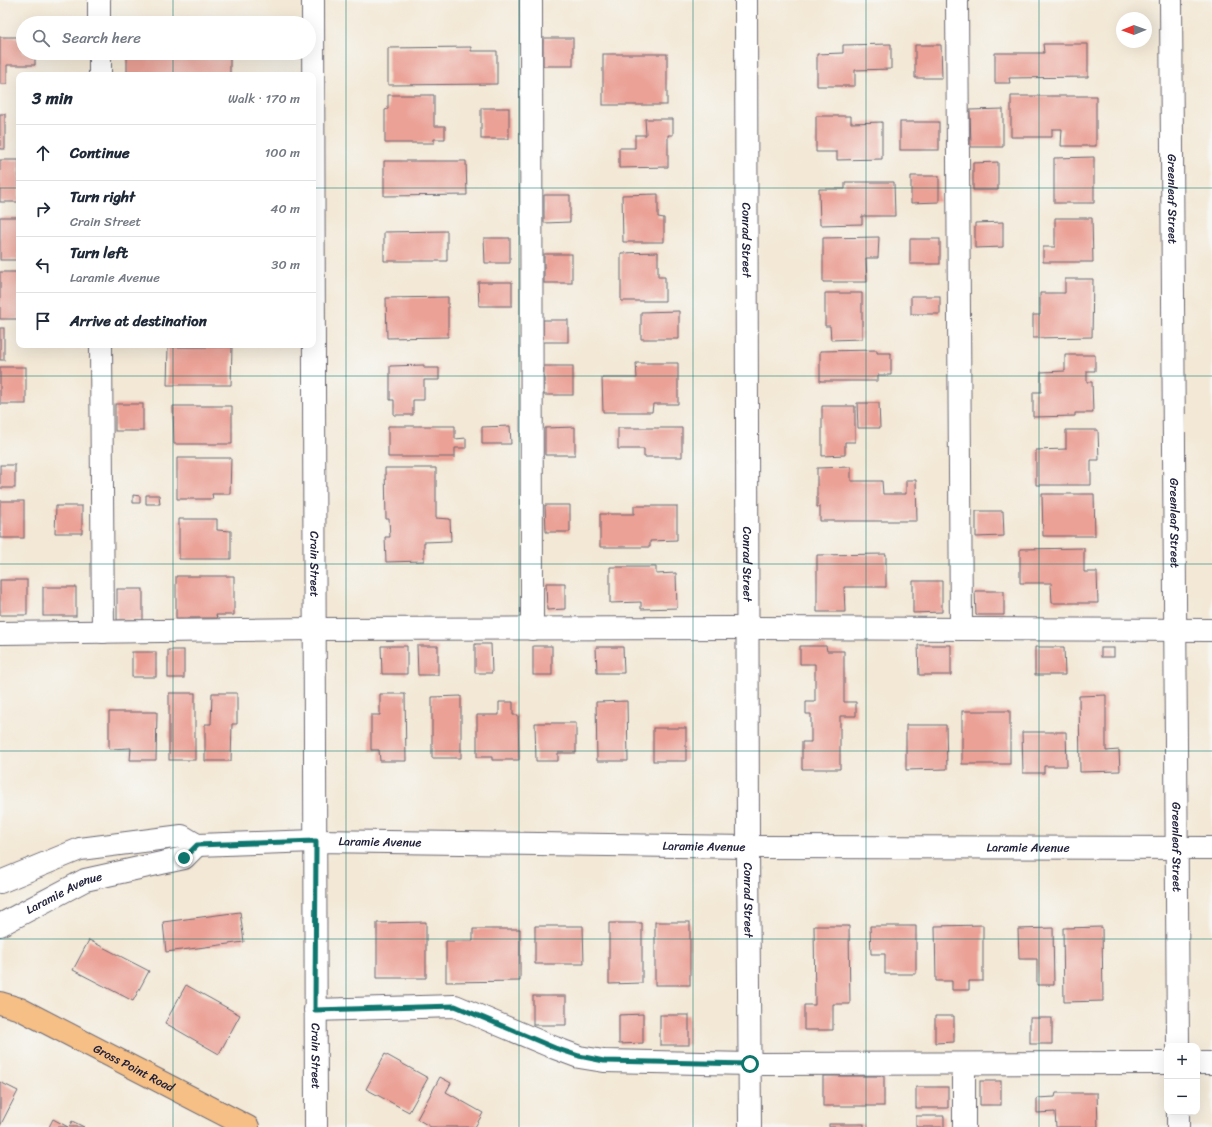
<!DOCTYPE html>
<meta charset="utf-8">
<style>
body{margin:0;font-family:Sriracha,sans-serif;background:#f6f6f7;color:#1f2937}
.controls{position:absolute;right:12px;bottom:12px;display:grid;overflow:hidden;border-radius:8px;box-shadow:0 4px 16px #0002}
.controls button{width:36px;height:36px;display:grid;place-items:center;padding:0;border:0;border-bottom:1px solid #e0e1e3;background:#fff;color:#1f2937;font:20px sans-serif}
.compass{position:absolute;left:1116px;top:12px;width:36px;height:36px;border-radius:50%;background:#fff;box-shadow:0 4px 16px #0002;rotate:269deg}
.stop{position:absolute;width:12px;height:12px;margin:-9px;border:3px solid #0f766e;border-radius:50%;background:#fff}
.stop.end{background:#0f766e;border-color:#fff;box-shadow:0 1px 4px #0008}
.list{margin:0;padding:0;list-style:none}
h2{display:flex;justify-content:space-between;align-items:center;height:52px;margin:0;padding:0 16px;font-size:17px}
h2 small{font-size:13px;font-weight:400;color:#747a83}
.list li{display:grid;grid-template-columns:26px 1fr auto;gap:12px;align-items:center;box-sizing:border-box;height:56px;padding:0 16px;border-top:1px solid #e0e1e3}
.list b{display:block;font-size:15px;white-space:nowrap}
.list p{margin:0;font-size:13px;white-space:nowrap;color:#747a83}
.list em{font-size:13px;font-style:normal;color:#747a83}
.icon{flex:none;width:22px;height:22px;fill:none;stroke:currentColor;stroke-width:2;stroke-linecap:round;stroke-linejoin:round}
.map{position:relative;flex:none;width:1212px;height:1127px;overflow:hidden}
.search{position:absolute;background:#fff;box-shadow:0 4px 16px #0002;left:16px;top:16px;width:300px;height:44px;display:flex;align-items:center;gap:10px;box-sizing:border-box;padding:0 14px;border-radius:22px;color:#747a83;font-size:15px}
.panel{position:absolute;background:#fff;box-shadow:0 4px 16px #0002;left:16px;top:72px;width:300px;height:276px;border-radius:8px}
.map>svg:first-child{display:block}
</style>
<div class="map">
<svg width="1212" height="1127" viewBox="0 0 1212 1127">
<rect width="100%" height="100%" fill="#f6f6f2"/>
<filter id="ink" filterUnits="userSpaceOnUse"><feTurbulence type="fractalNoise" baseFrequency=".025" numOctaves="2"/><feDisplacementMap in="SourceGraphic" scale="8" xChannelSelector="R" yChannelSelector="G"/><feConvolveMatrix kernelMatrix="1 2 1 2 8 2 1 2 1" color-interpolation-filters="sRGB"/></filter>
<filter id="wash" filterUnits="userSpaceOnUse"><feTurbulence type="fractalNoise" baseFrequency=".012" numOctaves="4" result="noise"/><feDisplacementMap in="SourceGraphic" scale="16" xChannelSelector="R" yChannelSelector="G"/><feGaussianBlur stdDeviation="0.9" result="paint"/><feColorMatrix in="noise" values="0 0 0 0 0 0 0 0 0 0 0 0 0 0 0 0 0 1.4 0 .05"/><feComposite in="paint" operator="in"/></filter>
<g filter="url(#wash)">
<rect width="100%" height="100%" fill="#f3e8d6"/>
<g id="blocks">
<g fill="#eba196">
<path d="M0 37H23V53H35V65H7V84H0Z"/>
<rect x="543" y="38" width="30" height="28"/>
<path d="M891 44V69L855 70V86H817V54L843 53V45Z"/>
<path d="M1043 44H1088V77L1009 78 1010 83H995V53H1044Z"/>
<path d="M915 45H941L942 78H915Z"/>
<path d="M471 47V51H497V84L388 85V48Z"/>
<path d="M127 53H156V57H200V53H230V75H127Z"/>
<rect x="603" y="54" width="64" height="51"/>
<path d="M388 95H434V126H445V139H434V143H385V110L388 109Z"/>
<path d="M1011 96H1096V146H1061L1062 129H1052V137H1011Z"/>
<rect x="481" y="108" width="28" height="31"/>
<path d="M1003 109V147H971L970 110Z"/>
<rect x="0" y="114" width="5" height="35"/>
<path d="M816 116H851V123L882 122V159L837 160V152H816Z"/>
<path d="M645 119H673V135H668V167L619 168V148H635V135H646Z"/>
<rect x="900" y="122" width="39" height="28"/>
<path d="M1094 157V203H1054V158Z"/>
<rect x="0" y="160" width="19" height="42"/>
<path d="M384 161H466L467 195 384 196Z"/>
<path d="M998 162V190H973V163Z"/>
<path d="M911 176H939V202L911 203Z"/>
<path d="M845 182H894L895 216H862V224L820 225 819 189H845Z"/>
<path d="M658 194V217L664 218V242H623L622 195Z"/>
<path d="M544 195H570V222L544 223Z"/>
<rect x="0" y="217" width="19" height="43"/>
<path d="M1055 218H1092L1093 262H1043V247H1055Z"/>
<path d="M1003 222V247L975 248V223Z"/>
<path d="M447 231V261H384V232Z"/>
<path d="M879 237 878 258H866L867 282H823V238Z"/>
<path d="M484 238H510V263H485Z"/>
<rect x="910" y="239" width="30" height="25"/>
<path d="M658 252V277H665V301H621V253Z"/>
<rect x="544" y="254" width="28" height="29"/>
<rect x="0" y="272" width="19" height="47"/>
<path d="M1065 279H1093L1092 337 1033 338V315H1040V293H1065Z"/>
<path d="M478 282H512V306H479Z"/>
<path d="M825 293H862V339L831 340 830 326H825Z"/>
<rect x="911" y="296" width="29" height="18"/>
<path d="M448 297V337L387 338 386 298Z"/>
<path d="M679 311V339H641V312Z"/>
<rect x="543" y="320" width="25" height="22"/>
<rect x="0" y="328" width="4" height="32"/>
<path d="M168 347H232L231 385H167Z"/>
<path d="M877 350V353H891V375H878V381H820V351Z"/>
<path d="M1065 355H1095V371H1087V382H1092L1093 413H1075V416L1033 417V392H1041V372L1065 371Z"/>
<path d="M636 363H678V404H653L652 412H603L602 378H637Z"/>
<path d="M424 365V368H439V380H424V400H413V415H394V400H390V366Z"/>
<rect x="544" y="366" width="29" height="29"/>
<rect x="0" y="367" width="26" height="37"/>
<path d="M857 403H879L880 428H858Z"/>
<rect x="115" y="404" width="28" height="27"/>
<path d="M173 406H232V444H174Z"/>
<path d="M822 406H855V442H845V455L822 456Z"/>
<path d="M388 426H455V439L466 438V448H455V457H388Z"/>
<path d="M510 426 511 444H482V427Z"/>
<path d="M575 427V455H545V428Z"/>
<path d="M618 428H682V457H644V449H618Z"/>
<path d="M1066 430H1098L1099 460H1091V485H1036V450L1066 449Z"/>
<path d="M177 458H231L230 494H212L213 499H177Z"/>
<rect x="0" y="465" width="15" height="23"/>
<path d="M851 467V481H882L883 494H906V480H916L917 521H820V507H817V468Z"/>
<path d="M385 468H436V518L450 519 451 541 424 542V561L386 562 385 537H390L389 519H386Z"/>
<path d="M1042 494H1094L1095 536H1043Z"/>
<path d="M133 495 140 496V503H133Z"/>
<path d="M146 495H159L160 504H146Z"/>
<rect x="0" y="501" width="24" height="37"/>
<path d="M545 505H570V532H546Z"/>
<path d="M56 506H82V533H55Z"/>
<path d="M634 506H677V540L650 541V547H600V514H634Z"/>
<path d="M976 511H1003L1004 536 976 537Z"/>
<path d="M179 519H217V530L231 531V559H179Z"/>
<path d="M1084 548V572H1097L1098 603H1052L1051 583H1020V549Z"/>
<path d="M886 554V587H844L845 612H817V555Z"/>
<path d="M610 567H656V574L676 573 677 608 641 609V602L610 603Z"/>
<path d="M176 576H234V615H216L217 618H176Z"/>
<rect x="0" y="580" width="27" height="35"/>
<path d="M913 581H942V612L913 613Z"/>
<path d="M546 583H565V609L547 610Z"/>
<rect x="43" y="587" width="33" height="29"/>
<rect x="117" y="589" width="26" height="31"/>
<path d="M975 591H1004V615H976Z"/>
<path d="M475 644H491L492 673H475Z"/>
<path d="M918 645H951V675H919Z"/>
<path d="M381 646H407V674H382Z"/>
<path d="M417 646H438V675H418Z"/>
<rect x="533" y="646" width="19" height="29"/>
<path d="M800 646H826L827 651H844V702H856V716H840V769H802V742H811V714H806V702H815V664H800Z"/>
<path d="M596 647H623L624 673H597Z"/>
<path d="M1035 647H1064L1065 675H1035Z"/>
<rect x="1101" y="648" width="13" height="9"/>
<rect x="168" y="650" width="16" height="28"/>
<rect x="132" y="652" width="24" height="25"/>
<rect x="169" y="693" width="26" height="67"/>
<path d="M212 693H237V724H232L231 761H205V724H211Z"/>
<path d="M380 694H405L406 761H380L379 750H371V715H380Z"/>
<path d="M1106 695V751L1119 750 1120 771 1080 772 1079 696Z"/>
<path d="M461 696V758H432V697Z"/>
<path d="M627 701 628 761H597L596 702Z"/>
<path d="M499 702H513V715H518L519 760H492V757H477V715H499Z"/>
<rect x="962" y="711" width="48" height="53"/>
<path d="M109 712H157L156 760H130L131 748 109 749Z"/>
<path d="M535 723H576V753H558V761H536Z"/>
<path d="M906 725H946L947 769 906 770Z"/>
<rect x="653" y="728" width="33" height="33"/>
<path d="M1022 732H1066L1067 766H1044V773H1023Z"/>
<path d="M240 912 244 942 166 952 163 922Z"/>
<path d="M426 922V978H377V923Z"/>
<rect x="655" y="922" width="35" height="63"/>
<path d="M609 923H642V983L609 984Z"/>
<path d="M983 925V981H969V990H952V981H936L935 926Z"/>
<path d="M535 926H583L584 964H535Z"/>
<path d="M814 926H849L850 1004H833V1030H804V1005H815Z"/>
<path d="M870 926H916V974H885V954H871Z"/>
<path d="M1102 927 1103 1001 1064 1002 1063 928Z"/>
<path d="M1053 928 1054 985H1037V959H1019L1018 929Z"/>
<path d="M473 929H520V981L446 982V941H473Z"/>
<path d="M89 940 149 971 133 1001 73 970Z"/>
<path d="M186 985 240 1015 219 1054 165 1023Z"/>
<rect x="533" y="996" width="33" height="29"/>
<path d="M643 1014V1043L619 1044V1015Z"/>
<rect x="660" y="1015" width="29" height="30"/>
<path d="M935 1016H954V1042L935 1043Z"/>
<rect x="1030" y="1018" width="22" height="26"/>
<path d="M385 1054 428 1078 409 1112 366 1089Z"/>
<rect x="823" y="1076" width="61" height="30"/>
<path d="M440 1077 451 1083 446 1092 483 1113 475 1127H431L417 1119Z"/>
<rect x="980" y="1081" width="21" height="24"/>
<path d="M0 1082 18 1091 0 1126Z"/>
<rect x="916" y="1087" width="32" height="21"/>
<path d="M1056 1093H1097L1098 1127H1056L1055 1112 1037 1113V1098L1055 1097Z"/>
<rect x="916" y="1116" width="28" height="11"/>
<path d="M53 1119 68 1127H49Z"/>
<path d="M72 1121 84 1127H69Z"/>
<rect x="829" y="1124" width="35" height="3"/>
</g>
</g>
</g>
<g filter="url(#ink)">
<use href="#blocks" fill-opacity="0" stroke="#6b6771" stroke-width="1"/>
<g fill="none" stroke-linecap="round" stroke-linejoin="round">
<g stroke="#6b6771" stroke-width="24">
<g id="minor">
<path d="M99 0V23"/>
<path id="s1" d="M313 0 316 1127"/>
<path d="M531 0 532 629"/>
<path id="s2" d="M746 0 748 847 750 1127"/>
<path d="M957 0 961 629"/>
<path id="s3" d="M1171 0 1178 1046"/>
<path d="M100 53V75"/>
<path d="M101 345 103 632"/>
<path d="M0 633 315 629 747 628 1212 630"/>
<path id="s4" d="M0 882 80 849 182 836 197 845 316 841 748 847 1212 848"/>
<path id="s5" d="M0 925 85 880 184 858 197 845"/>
<path d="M315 1010 455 1006 555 1048 579 1057 604 1061 750 1064 1167 1063"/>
<path d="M1197 1063H1212"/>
<path d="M1178 1112V1127"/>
<path d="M964 1127V1064"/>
</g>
</g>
<g stroke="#6b6771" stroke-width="24">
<g id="major">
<path id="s6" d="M0 1003 20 1009 248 1127"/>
</g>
</g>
<use href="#minor" stroke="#fff" stroke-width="22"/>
<use href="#major" stroke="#f5bf86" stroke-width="22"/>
</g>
</g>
<g fill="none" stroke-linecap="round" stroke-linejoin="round" filter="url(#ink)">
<path stroke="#0f766e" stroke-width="5" d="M184 858 197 845 316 841 315 1010 455 1006 555 1048 579 1056 604 1061 750 1064"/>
</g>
<path fill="none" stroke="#0f766e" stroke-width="1" stroke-opacity="0.55" d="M173 0V23M346 0V1127M519 0V1127M693 0V1127M866 0V1127M1039 0V1127M173 53V75M0 188H19M313 188H1212M173 345V1127M0 376H1212M0 564H1212M0 751H1212M0 939H1212"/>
<g text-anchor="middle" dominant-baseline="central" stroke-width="3" stroke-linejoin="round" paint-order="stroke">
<g font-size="12" fill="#22223b" stroke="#f6f6f2">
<text stroke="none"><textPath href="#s3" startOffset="199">Greenleaf Street</textPath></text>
<text stroke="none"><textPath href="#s2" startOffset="240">Conrad Street</textPath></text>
<text stroke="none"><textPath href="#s3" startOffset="523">Greenleaf Street</textPath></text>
<text stroke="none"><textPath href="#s1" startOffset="564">Crain Street</textPath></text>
<text stroke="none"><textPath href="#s2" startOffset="564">Conrad Street</textPath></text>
<text stroke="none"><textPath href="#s4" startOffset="390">Laramie Avenue</textPath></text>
<text stroke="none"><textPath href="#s4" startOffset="714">Laramie Avenue</textPath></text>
<text stroke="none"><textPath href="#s4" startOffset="1038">Laramie Avenue</textPath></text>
<text stroke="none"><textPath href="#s3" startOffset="847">Greenleaf Street</textPath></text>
<text stroke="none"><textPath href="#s5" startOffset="72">Laramie Avenue</textPath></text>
<text stroke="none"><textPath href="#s2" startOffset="900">Conrad Street</textPath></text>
<text stroke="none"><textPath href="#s1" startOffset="1056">Crain Street</textPath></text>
<text stroke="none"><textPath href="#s6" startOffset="149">Gross Point Road</textPath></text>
</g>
</g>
</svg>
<div class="controls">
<button>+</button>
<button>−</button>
</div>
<svg class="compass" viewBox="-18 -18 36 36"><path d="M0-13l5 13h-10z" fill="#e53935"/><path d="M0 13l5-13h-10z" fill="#747a83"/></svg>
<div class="stop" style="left:750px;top:1064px"></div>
<div class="stop end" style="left:184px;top:858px"></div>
<div class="search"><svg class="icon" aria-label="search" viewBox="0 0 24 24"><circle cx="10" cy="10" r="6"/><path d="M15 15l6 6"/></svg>Search here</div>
<section class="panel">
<h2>3 min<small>Walk · 170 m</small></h2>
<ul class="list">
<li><svg class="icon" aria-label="ahead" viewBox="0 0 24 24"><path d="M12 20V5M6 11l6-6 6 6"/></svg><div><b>Continue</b></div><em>100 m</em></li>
<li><svg class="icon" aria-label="right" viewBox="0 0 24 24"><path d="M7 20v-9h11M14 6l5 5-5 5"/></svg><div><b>Turn right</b><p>Crain Street</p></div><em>40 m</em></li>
<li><svg class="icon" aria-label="left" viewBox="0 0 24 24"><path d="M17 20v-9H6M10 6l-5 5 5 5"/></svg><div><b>Turn left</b><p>Laramie Avenue</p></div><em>30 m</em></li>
<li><svg class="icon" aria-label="arrive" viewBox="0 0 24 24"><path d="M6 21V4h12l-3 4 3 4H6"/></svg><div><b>Arrive at destination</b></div></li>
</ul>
</section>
</div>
